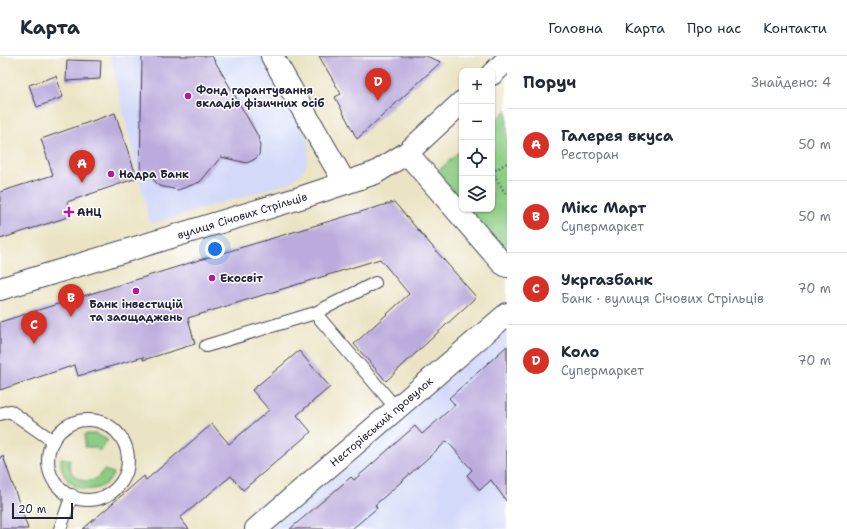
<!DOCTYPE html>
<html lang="uk">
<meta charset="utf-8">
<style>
body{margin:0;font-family:"Shantell Sans",sans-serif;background:#f6f6f7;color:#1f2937}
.controls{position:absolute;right:12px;top:12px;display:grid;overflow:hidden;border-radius:8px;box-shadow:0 1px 3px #0004}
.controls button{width:36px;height:36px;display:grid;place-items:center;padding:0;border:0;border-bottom:1px solid #e0e1e3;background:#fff;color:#1f2937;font:20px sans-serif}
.scale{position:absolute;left:12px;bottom:10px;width:61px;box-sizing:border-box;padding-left:4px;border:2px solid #22223b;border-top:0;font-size:11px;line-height:14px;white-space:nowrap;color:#22223b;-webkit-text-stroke:3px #fff;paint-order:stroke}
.you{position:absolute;left:215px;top:193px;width:14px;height:14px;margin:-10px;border:3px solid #fff;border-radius:50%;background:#1a73e8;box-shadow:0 0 0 6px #1a73e833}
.badge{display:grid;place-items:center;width:26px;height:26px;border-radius:50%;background:#d93025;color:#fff;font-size:13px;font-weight:700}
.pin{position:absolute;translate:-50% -33px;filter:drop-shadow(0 1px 2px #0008)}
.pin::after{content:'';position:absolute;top:21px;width:14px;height:12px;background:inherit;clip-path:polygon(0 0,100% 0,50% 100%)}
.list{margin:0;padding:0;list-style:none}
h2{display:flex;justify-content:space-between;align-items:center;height:52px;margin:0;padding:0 16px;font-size:17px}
h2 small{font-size:13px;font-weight:400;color:#747a83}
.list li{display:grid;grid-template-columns:26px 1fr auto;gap:12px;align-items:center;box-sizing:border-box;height:72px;padding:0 16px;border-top:1px solid #e0e1e3}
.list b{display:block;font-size:15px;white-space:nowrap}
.list p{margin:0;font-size:13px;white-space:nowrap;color:#747a83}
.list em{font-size:13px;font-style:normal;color:#747a83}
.icon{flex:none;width:22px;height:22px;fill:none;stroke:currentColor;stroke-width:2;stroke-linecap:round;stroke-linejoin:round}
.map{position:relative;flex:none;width:507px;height:473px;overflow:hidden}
header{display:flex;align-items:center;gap:24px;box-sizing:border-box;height:56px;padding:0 20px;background:#fff;border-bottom:1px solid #e0e1e3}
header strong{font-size:19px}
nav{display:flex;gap:22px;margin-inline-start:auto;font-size:14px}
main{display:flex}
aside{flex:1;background:#fff}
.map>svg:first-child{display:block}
</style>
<header>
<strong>Карта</strong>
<nav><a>Головна</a><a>Карта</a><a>Про нас</a><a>Контакти</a></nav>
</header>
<main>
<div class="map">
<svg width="507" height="473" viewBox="0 0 507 473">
<rect width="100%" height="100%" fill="#fff"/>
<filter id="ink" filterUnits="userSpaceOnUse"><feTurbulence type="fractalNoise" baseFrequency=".025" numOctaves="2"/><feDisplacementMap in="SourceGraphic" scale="8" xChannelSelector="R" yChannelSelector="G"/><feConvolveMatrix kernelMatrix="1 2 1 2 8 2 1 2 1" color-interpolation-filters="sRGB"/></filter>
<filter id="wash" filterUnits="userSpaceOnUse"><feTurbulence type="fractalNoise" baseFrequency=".012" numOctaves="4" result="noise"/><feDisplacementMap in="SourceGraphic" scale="16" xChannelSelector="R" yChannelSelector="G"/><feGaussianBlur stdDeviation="0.9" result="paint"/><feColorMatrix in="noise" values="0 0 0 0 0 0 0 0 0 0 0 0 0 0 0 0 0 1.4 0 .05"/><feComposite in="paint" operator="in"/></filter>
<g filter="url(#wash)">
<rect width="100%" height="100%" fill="#ebe4c4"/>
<g fill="#d3d9f9">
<path d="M110 0H263L305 74 309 91 307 107 302 117 289 127 150 168Z"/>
<path d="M507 273V473H269Z"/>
</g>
<g fill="#8ccc83" stroke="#57775f">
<path d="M507 54V197L469 153H492V67Z"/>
<path d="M462 93V145L437 116Z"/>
<path d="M85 378H96L108 384 99 395 95 391H85Z"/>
<path d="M61 402 70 404 69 408 72 418C86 428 94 428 104 414L114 417C100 446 58 434 61 402Z"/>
</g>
<g id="blocks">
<g fill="#bbabdd">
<path d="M142 0H212L258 80 260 90 259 99 255 103 247 107 221 101 200 126 178 134 159 130 149 118 140 121Z"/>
<path d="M319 0H426L441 6 357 83 335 41 341 38Z"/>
<path d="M67 4 101 5 100 23 66 25Z"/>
<path d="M56 20 63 41 37 51 29 29Z"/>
<path d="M115 57 137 122 67 146 71 160 0 183V136L53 119 41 83Z"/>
<path d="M394 146 476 241 386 325 354 288 409 238 380 203 188 262 195 288 143 304V301L78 320 75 309 0 334V266L196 205Z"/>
<path d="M507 290V446L491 424 480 434 467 419 472 414 447 385 375 449 377 452 352 473H290L351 421 354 424 415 370 422 378 455 349 449 342Z"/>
<path d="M299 295 330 331 297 359 311 376 243 434 231 420 180 462 189 473H83L144 420 146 424 212 368 229 388 269 354 252 334Z"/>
<path d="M3 400 28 473H0V401Z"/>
</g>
</g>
</g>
<g filter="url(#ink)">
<use href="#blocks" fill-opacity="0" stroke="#403f50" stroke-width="1"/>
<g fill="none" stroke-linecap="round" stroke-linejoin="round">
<g stroke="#403f50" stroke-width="14">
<g id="lane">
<path d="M315 257 396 352"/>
<path d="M206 290 315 257 375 227"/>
<path d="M0 358 10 355 53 385"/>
<circle cx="88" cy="404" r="40"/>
<path d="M60 473 72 439"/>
</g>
</g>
<g stroke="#403f50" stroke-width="24">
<g id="street">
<path d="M272 0 345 127"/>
<path d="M407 97 502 207 507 210"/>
<path id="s1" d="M256 473 507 258"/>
</g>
</g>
<g stroke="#403f50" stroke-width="24">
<g id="secondary">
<path d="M492 18 507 4"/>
<path id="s2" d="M0 233 303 141 375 117 407 97 462 46"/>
</g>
</g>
<g stroke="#403f50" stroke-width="2.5" stroke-dasharray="1 3" stroke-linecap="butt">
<path d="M492 116 507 140"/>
<path d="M492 116 507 107"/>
</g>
<use href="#lane" stroke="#fff" stroke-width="12"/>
<use href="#street" stroke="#fff" stroke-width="22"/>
<use href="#secondary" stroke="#fff" stroke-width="22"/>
</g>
</g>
<g fill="#b5179e" stroke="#fff" stroke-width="1.5">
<circle cx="188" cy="40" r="4"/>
<circle cx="111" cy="118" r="4"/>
<path d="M67 150h4v4h4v4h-4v4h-4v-4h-4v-4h4z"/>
<circle cx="212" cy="222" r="4"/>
<circle cx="136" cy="235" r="4"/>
</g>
<g text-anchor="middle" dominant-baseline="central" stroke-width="3" stroke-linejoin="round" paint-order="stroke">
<g font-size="11" font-weight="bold" fill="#22223b" stroke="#fff" text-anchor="start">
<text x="196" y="34">Фонд гарантування<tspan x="196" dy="13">вкладів фізичних осіб</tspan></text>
<text x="119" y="118">Надра Банк</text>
<text x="77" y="156">АНЦ</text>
<text x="220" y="222">Екосвіт</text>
<text x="136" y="248" text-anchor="middle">Банк інвестицій<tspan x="136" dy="13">та заощаджень</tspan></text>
</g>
<g font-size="11" fill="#22223b" stroke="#fff">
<text stroke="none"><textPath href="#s2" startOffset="253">вулиця Січових Стрільців</textPath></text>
<text stroke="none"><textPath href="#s1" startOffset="165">Несторівський провулок</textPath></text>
</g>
</g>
</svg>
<div class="controls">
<button>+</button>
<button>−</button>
<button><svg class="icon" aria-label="locate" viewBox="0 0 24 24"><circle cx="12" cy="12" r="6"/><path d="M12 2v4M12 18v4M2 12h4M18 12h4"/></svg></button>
<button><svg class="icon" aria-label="layers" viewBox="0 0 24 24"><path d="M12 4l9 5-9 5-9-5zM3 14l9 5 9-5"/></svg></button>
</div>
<div class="scale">20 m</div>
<div class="you"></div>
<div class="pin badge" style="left:82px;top:127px">A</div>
<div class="pin badge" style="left:71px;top:261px">B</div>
<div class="pin badge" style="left:34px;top:288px">C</div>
<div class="pin badge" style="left:378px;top:45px">D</div>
</div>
<aside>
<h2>Поруч<small>Знайдено: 4</small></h2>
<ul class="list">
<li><span class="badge">A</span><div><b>Галерея вкуса</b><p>Ресторан</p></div><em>50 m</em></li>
<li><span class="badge">B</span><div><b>Мікс Март</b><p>Супермаркет</p></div><em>50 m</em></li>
<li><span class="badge">C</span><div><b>Укргазбанк</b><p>Банк · вулиця Січових Стрільців</p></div><em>70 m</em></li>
<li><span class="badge">D</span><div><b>Коло</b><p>Супермаркет</p></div><em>70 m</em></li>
</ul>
</aside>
</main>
